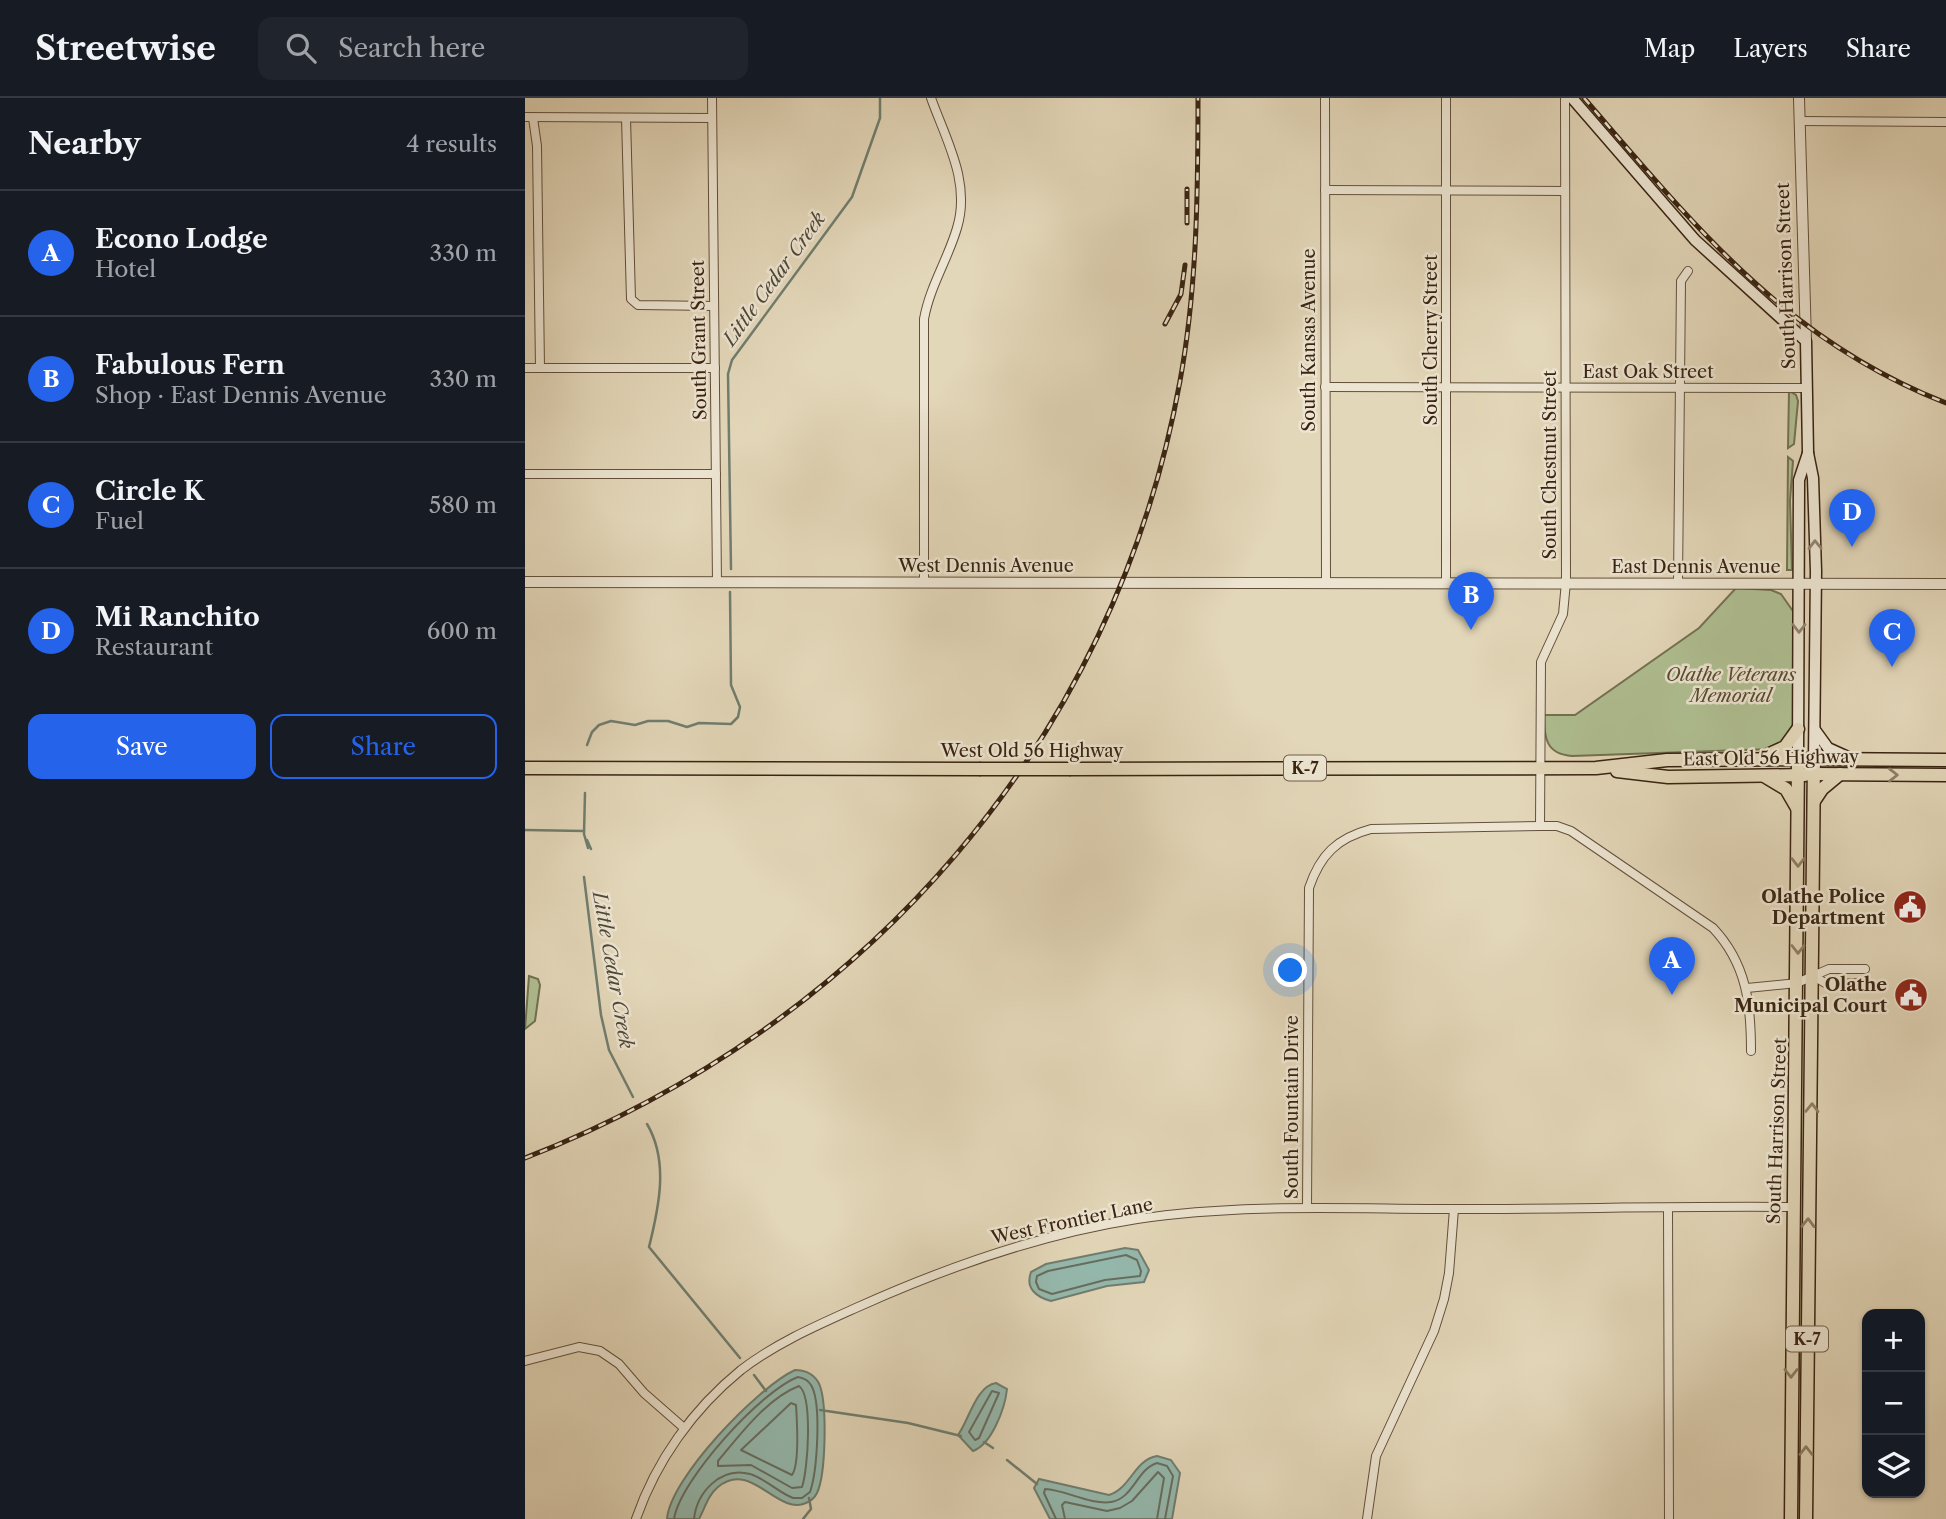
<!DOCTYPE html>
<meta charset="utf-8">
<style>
body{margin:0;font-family:"Libre Caslon Text",serif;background:#20242c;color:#f1f3f6}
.controls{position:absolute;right:21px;bottom:21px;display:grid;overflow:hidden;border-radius:14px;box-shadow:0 2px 5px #0004}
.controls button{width:63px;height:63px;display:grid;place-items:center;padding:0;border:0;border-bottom:2px solid #363941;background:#171b24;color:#f1f3f6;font:35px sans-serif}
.you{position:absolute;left:766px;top:873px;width:24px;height:24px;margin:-18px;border:5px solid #fff;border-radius:50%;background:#1a73e8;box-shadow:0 0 0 10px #1a73e833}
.badge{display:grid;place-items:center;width:46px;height:46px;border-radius:50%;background:#2563eb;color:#fff;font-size:23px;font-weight:700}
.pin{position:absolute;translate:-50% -58px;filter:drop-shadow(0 2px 4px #0008)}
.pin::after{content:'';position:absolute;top:37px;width:24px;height:21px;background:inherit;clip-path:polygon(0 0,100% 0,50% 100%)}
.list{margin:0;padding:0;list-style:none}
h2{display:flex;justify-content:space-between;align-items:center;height:91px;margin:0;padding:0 28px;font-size:30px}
h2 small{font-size:23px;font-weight:400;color:#9ea1a6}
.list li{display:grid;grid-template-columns:46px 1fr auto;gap:21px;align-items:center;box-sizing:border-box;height:126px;padding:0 28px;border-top:2px solid #363941}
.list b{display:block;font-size:26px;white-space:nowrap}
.list p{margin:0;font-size:23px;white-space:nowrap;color:#9ea1a6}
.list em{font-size:23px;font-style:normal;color:#9ea1a6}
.actions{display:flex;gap:14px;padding:21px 28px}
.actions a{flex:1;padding:16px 0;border:2px solid #2563eb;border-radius:14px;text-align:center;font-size:24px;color:#2563eb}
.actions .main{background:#2563eb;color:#fff}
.icon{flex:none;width:38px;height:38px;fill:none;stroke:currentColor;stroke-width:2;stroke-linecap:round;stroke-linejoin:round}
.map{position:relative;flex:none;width:1421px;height:1421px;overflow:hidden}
header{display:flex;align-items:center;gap:42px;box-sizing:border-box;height:98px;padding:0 35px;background:#171b24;border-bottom:2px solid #363941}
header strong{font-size:33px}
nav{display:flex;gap:38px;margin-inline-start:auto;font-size:24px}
.search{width:490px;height:63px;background:#20242c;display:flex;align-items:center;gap:18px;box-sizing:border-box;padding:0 24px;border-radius:14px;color:#9ea1a6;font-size:26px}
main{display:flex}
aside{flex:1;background:#171b24}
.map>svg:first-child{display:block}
</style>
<header>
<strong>Streetwise</strong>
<div class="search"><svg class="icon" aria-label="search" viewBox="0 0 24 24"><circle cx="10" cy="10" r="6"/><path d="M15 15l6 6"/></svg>Search here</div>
<nav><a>Map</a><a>Layers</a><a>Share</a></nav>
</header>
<main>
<aside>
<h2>Nearby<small>4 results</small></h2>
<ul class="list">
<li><span class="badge">A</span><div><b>Econo Lodge</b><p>Hotel</p></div><em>330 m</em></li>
<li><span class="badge">B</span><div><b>Fabulous Fern</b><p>Shop · East Dennis Avenue</p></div><em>330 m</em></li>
<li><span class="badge">C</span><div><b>Circle K</b><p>Fuel</p></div><em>580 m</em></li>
<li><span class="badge">D</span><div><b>Mi Ranchito</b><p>Restaurant</p></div><em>600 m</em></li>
</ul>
<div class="actions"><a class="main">Save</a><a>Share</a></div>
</aside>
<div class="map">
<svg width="1421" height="1421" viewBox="0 0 1421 1421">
<rect width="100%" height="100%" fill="#e3d7b9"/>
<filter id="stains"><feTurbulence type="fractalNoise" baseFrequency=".00286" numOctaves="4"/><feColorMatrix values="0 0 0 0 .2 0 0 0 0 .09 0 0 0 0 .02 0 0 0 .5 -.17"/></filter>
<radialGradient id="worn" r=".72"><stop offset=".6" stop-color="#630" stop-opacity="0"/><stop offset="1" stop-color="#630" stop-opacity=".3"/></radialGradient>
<g fill="#afbf92" stroke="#747152" stroke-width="2">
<path d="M1264 293 1271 297 1273 303 1269 346 1263 350Z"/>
<path d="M1263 359 1268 363 1265 403 1267 472H1262Z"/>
<path d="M1211 490 1246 492 1256 496 1270 516 1271 630 1266 640 1247 651 1047 658C1021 656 1019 640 1019 617H1050L1174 530Z"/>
<path d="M4 878 13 881 15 887 10 923 0 931Z"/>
</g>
<g fill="#95baaf" stroke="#707e70" stroke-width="2">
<path d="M600 1150 613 1152 624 1172 619 1184 582 1188 526 1203C511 1199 500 1190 506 1174L521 1166Z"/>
<path d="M270 1272C281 1272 291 1277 295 1288 302 1308 301 1376 292 1395 290 1399 286 1403 281 1405 252 1418 226 1361 193 1389 183 1397 180 1410 174 1421H142C145 1380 233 1289 270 1272Z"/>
<path d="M471 1285 482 1291C480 1310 467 1346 448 1353L433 1337C444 1322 451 1288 471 1285Z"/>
<path d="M632 1358 646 1362 655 1375 647 1421H525L509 1390 514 1381 584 1397C606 1390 609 1362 632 1358Z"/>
</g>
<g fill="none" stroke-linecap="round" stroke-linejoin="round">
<g stroke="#666e60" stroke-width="2">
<path d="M601 1157 612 1162 616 1173 615 1178 580 1182 527 1196 514 1191 511 1184 512 1178 523 1173Z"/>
<path d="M274 1288C288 1298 283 1372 277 1389L267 1390 226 1367 193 1368V1363C214 1338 242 1300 274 1288Z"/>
<path d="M467 1293 474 1295 454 1340 450 1342 444 1334Z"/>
<path d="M266 1305 271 1307C272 1323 275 1366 267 1377L216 1352Z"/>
<path d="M149 1421C155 1382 236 1293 273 1279 279 1280 283 1282 286 1287 297 1305 292 1374 285 1394L277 1400H268C253 1394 241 1381 225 1376 196 1368 172 1394 169 1421"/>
<path d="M531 1421 519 1395 520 1391C541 1392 565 1407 586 1404 608 1401 612 1371 632 1365L642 1368 648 1378 640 1421"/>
<path d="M540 1421 537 1407 540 1404 582 1413 595 1410 607 1403 633 1374 639 1380 632 1421"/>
</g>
<g stroke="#707e70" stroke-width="2.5">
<path d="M206 471 203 276 207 262 327 99 355 20V0"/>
<path d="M62 647 67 634 74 627 86 623 110 627 123 623H143L162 629 174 625 206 626 213 619 215 609 206 587 205 494"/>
<path d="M60 695 59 736 63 750"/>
<path d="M0 732 59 733"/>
<path d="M62 742 66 751"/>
<path d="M59 779 76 917 84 952 108 999"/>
<path d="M122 1026C144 1063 134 1109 124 1149L215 1260"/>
<path d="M229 1277 241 1293"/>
<path d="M295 1312 383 1325 436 1338"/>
<path d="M459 1344 468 1350"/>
<path d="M482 1362 512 1386"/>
<path d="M278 1421 286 1411 284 1400"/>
</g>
<g stroke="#63503b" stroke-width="10">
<g id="minor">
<path d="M187 0 192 484"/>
<path d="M800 0 801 484"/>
<path d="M921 0V484"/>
<path d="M0 19 187 20"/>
<path d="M8 20 12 48 15 270"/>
<path d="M101 20 106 201 113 207 189 208"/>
<path d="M1274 23 1421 24"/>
<path d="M800 92 1040 93"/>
<path d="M0 270H190"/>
<path d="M800 289 1282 290"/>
<path d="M0 376H191"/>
<path d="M399 484V221C405 188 423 161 432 130 446 84 421 42 406 0"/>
<path d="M1153 484 1156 183 1163 173"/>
<path d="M1015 728 1016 564 1038 516 1041 484 1040 0"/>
<path d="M1288 878 1302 886 1340 885"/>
<path d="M1222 890 1272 885 1304 871H1340"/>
<path d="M782 1110 784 790C795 757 812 740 846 731L1015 728H1032L1046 733 1188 830C1222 866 1226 907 1226 953"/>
<path d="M1143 1111 1144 1421"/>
<path d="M0 1263 54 1249 75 1253 94 1266 119 1295 159 1330"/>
<path d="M111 1421C131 1363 168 1311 216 1272 251 1245 293 1227 333 1209 422 1169 515 1136 612 1121 717 1105 824 1111 930 1111 1042 1111 1155 1108 1267 1109"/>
<path d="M842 1421 851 1358 909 1233 919 1201 924 1175 929 1111"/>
</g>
</g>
<g stroke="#63503b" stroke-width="12">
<g id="tertiary">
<path d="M1274 0 1281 243"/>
<path d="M0 484 1421 486"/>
</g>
</g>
<g stroke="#382311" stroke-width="13">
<g id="secondary">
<path d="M1047 0 1170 142 1281 243 1283 355 1288 380 1291 473 1289 661"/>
<path d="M1290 632 1303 650 1325 660"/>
<path d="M1273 661 1274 382 1283 355"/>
</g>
</g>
<g stroke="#382311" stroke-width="15">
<g id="primary">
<path d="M1289 661 1421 662"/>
<path d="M1289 676 1421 677"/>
</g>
</g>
<g stroke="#382311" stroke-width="15">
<g id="trunk">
<path d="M1240 658 1260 649 1273 631"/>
<path d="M0 670 454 671"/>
<path d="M546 671 1071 670 1142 662 1289 661 1281 1421"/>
<path d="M1092 673 1143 679 1280 677"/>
<path d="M1241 679 1261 691 1272 710"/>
<path d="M1289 703 1297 691 1315 676"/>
<path d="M1266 1421 1273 661"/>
</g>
</g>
<use href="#minor" stroke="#ede5d2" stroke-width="8"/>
<use href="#tertiary" stroke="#ede5d2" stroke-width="10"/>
<use href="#secondary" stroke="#ede5d2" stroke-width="10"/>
<use href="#primary" stroke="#e3d7b9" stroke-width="12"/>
<use href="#trunk" stroke="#e3d7b9" stroke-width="12"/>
<g stroke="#382311" stroke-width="5">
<g id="rail">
<path d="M1059 0C1169 127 1260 242 1421 305"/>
<path d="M662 125V91"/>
<path d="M640 226 656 196 660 167"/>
<path d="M0 1060C339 928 590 644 655 283 672 190 673 95 673 0"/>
</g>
</g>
<use href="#rail" stroke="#ede5d2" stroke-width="2.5" stroke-dasharray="8" stroke-linecap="butt"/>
<g stroke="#382311" stroke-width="15" stroke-linecap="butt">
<path id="trunk-bridge" d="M454 671H546"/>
</g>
<use href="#trunk-bridge" stroke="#e3d7b9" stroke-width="12"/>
</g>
<defs><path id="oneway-chevron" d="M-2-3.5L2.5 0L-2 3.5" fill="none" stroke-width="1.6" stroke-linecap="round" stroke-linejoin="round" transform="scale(1.75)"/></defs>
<g stroke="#928472">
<use href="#oneway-chevron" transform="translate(1290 447) rotate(-91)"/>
<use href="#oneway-chevron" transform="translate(1274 530) rotate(90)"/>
</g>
<g stroke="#8e7d65">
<use href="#oneway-chevron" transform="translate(1368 677)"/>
<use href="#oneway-chevron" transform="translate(1273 764) rotate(90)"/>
<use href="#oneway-chevron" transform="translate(1273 851) rotate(90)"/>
<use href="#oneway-chevron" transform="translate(1287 1010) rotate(-89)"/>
<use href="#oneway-chevron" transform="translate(1283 1125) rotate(-89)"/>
<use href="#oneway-chevron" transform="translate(1266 1275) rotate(90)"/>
<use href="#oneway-chevron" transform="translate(1281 1353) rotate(-90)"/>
</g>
<defs>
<g id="civic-disc" transform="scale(1.75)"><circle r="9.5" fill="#8f2418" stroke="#ede5d2"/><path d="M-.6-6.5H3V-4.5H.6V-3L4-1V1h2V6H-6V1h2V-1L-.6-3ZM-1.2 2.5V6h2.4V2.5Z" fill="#fff"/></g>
</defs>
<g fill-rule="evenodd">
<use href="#civic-disc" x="1385" y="809"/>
<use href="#civic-disc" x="1386" y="897"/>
</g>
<g text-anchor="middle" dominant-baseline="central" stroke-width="5" stroke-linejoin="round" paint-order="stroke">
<g fill="#ede5d2" stroke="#6e5d4b" stroke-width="2">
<rect x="759" y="657.5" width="42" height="25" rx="5"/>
<rect x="1261" y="1228.5" width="42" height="25" rx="5"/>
</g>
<g font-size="16" font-weight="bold" fill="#382311">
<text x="780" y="670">K-7</text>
<text x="1282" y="1241">K-7</text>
</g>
<g font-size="18" fill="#382311" stroke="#ede5d2">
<text transform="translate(1261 178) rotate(-92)">South Harrison Street</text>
<text transform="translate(174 242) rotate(-91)">South Grant Street</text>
<text transform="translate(784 242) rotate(-90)">South Kansas Avenue</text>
<text transform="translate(906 242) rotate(-90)">South Cherry Street</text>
<text x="1123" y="274">East Oak Street</text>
<text transform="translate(1025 367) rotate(-90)">South Chestnut Street</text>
<text x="461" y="468">West Dennis Avenue</text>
<text x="1171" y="469">East Dennis Avenue</text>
<text x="507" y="653">West Old 56 Highway</text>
<text transform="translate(1246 660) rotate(-1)">East Old 56 Highway</text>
<text transform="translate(767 1009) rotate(-90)">South Fountain Drive</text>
<text transform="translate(1252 1033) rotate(-88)">South Harrison Street</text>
<text transform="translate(547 1123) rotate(-12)">West Frontier Lane</text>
</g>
<g font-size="18" font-style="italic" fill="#564a31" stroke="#ede5d2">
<text x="1206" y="577">Olathe Veterans<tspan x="1206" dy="21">Memorial</tspan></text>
</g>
<g font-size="18" font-weight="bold" fill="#382311" stroke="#ede5d2" text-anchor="end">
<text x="1360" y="799">Olathe Police<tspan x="1360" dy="21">Department</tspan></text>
<text x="1362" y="887">Olathe<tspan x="1362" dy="21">Municipal Court</tspan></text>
</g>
<g font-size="19" font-style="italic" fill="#4f4938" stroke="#ede5d2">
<text transform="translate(249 181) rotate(-54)">Little Cedar Creek</text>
<text transform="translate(88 872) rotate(80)">Little Cedar Creek</text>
</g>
</g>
<rect width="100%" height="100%" filter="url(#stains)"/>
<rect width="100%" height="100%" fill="url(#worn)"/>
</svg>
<div class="controls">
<button>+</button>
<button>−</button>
<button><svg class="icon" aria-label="layers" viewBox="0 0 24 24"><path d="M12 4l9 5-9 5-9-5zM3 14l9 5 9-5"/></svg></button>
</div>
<div class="you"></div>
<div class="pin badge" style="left:1147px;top:897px">A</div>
<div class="pin badge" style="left:946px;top:532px">B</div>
<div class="pin badge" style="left:1367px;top:569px">C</div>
<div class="pin badge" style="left:1327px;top:449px">D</div>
</div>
</main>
